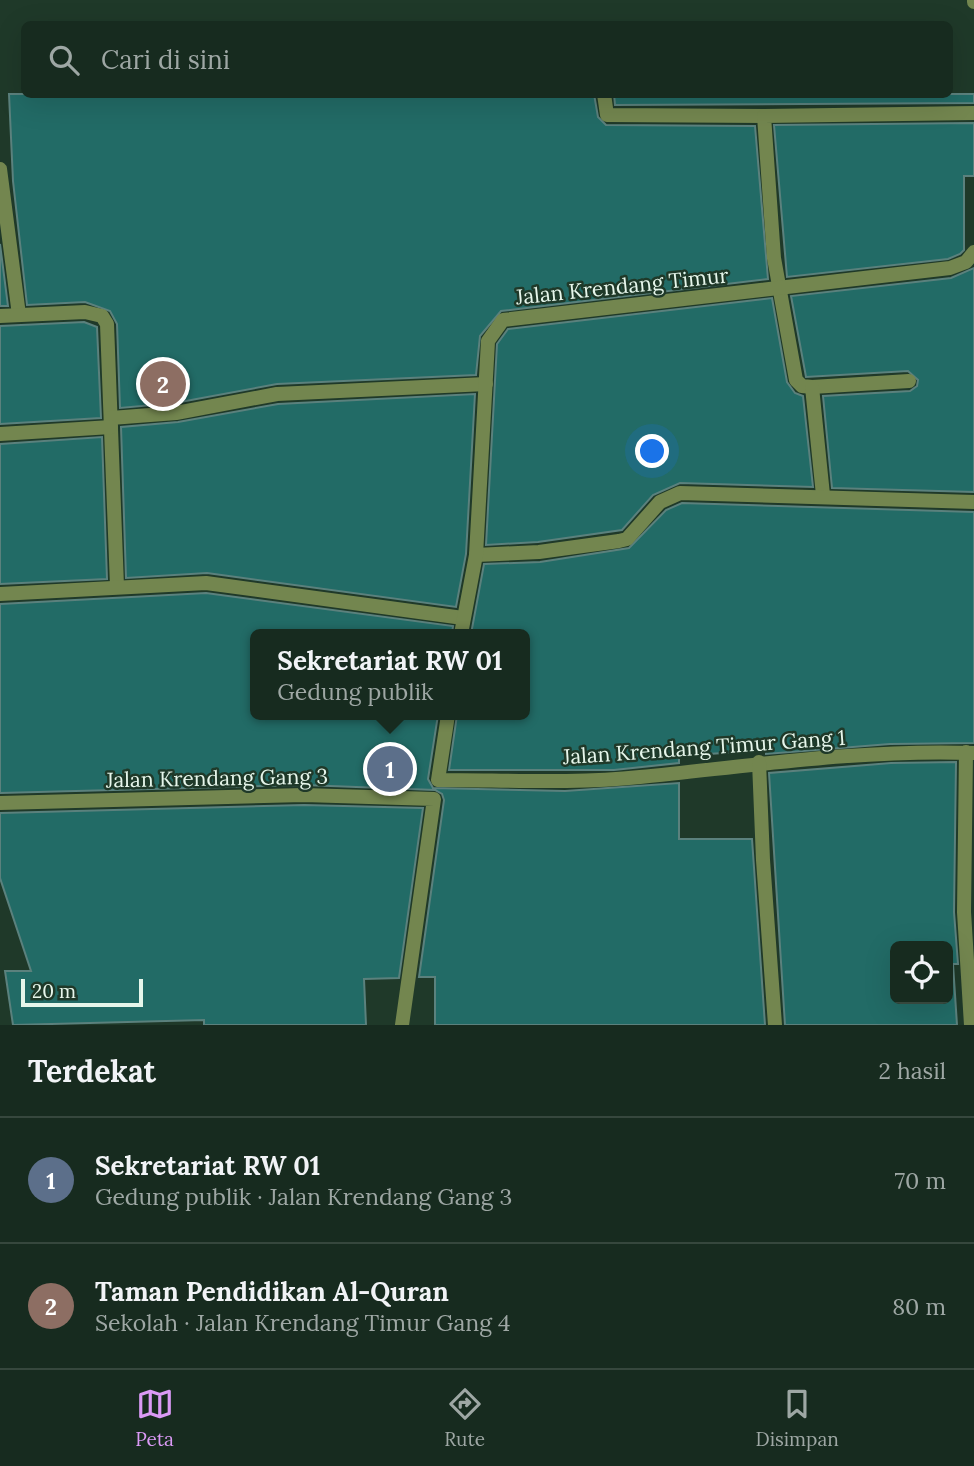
<!DOCTYPE html>
<html lang="id">
<meta charset="utf-8">
<style>
body{margin:0;font-family:Lora,serif;background:#203328;color:#f1f3f6}
.controls{position:absolute;right:21px;bottom:21px;display:grid;overflow:hidden;border-radius:10px;box-shadow:0 7px 28px #0002}
.controls button{width:63px;height:63px;display:grid;place-items:center;padding:0;border:0;border-bottom:2px solid #36473d;background:#172b1f;color:#f1f3f6;font:35px sans-serif}
.scale{position:absolute;left:21px;bottom:18px;width:122px;box-sizing:border-box;padding-left:7px;border:4px solid #e6f6eb;border-top:0;font-size:19px;line-height:24px;white-space:nowrap;color:#e6f6eb;-webkit-text-stroke:5px #1f3929;paint-order:stroke}
.you{position:absolute;left:653px;top:452px;width:24px;height:24px;margin:-18px;border:5px solid #fff;border-radius:50%;background:#1a73e8;box-shadow:0 0 0 10px #1a73e833}
.badge{display:grid;place-items:center;width:46px;height:46px;border-radius:50%;background:#db9af6;color:#fff;font-size:23px;font-weight:700}
.pin{position:absolute;translate:-50% -50%;border:4px solid #fff;box-shadow:0 2px 7px #0006}
.popup{position:absolute;left:250px;top:629px;width:280px;height:91px;box-sizing:border-box;display:grid;place-content:center;border-radius:10px;background:#172b1f;filter:drop-shadow(0 2px 5px #0005);font-size:23px;white-space:nowrap;color:#9ea7a4}
.popup b{font-size:26px;color:#f1f3f6}
.popup::after{content:'';position:absolute;left:50%;top:100%;margin-left:-14px;border:14px solid transparent;border-top-color:#172b1f}
.list{margin:0;padding:0;list-style:none}
h2{display:flex;justify-content:space-between;align-items:center;height:91px;margin:0;padding:0 28px;font-size:30px}
h2 small{font-size:23px;font-weight:400;color:#9ea7a4}
.list li{display:grid;grid-template-columns:46px 1fr auto;gap:21px;align-items:center;box-sizing:border-box;height:126px;padding:0 28px;border-top:2px solid #36473d}
.list b{display:block;font-size:26px;white-space:nowrap}
.list p{margin:0;font-size:23px;white-space:nowrap;color:#9ea7a4}
.list em{font-size:23px;font-style:normal;color:#9ea7a4}
.icon{flex:none;width:38px;height:38px;fill:none;stroke:currentColor;stroke-width:2;stroke-linecap:round;stroke-linejoin:round}
.map{position:relative;flex:none;width:974px;height:1025px;overflow:hidden}
.search{position:absolute;background:#172b1f;box-shadow:0 7px 28px #0002;left:21px;right:21px;top:21px;height:77px;display:flex;align-items:center;gap:18px;box-sizing:border-box;padding:0 24px;border-radius:10px;color:#9ea7a4;font-size:26px}
.sheet{height:343px;background:#172b1f}
nav{display:flex;justify-content:space-around;align-items:center;box-sizing:border-box;height:98px;border-top:2px solid #36473d;background:#172b1f;font-size:19px;color:#9ea7a4}
nav a{display:grid;justify-items:center;gap:4px}
nav .on{color:#db9af6}
.map>svg:first-child{display:block}
</style>
<div class="map">
<svg width="974" height="1025" viewBox="0 0 974 1025">
<rect width="100%" height="100%" fill="#1f3929"/>
<g fill="#226b66" stroke="#5b817d" stroke-width="2" fill-rule="evenodd">
<path d="M9 94H594L598 117 606 125 755 126 768 279 501 311 480 336 476 375 277 384 175 403 120 408 117 324 110 311 85 302 27 305 13 181Z"/>
<path d="M614 94H974V103L615 105Z"/>
<path d="M974 123V176H964V250L960 254 948 259 787 277 774 125Z"/>
<path d="M0 244 8 306H0Z"/>
<path d="M974 268V492L832 488 823 396 910 391 917 386 918 380 908 371 806 377 791 296 951 278Z"/>
<path d="M772 298 787 382 795 393 803 396 813 487 680 483 653 495 622 530 538 542 486 545 497 344 508 329Z"/>
<path d="M84 322 97 327 101 418 0 424V326Z"/>
<path d="M475 394 466 554 456 607 207 573 126 578 121 427 178 422 278 404Z"/>
<path d="M102 437 107 579 0 584V444Z"/>
<path d="M682 503 974 512V743L890 744 766 754V750L679 756V763L614 770H449L457 715H525V634H471L484 564 540 562 629 548 666 510Z"/>
<path d="M206 593 453 626 452 634H255V715H438L428 779 433 788 565 791 679 783V839H752L765 1025H435V977H419L444 800 442 794 435 790 304 785 0 793V604Z"/>
<path d="M956 762 954 912 958 964H953L957 1025H785L769 773 891 763ZM895 946H948V999H895Z"/>
<path d="M304 805 423 808 399 978 364 979 366 1025H204V1020L13 1025 5 971H31L0 878V813Z"/>
</g>
<g fill="none" stroke-linecap="round" stroke-linejoin="round">
<g stroke="#73864f" stroke-width="14">
<path d="M974 0V2"/>
<path d="M604 94 607 115 764 116"/>
<path d="M0 169 19 315"/>
<path d="M0 316 85 312 102 316 107 324 117 586"/>
<path d="M909 381 812 387 802 386 796 380 774 258 764 116 974 113"/>
<path d="M812 387 823 495"/>
<path d="M111 418 176 413 277 394 486 384"/>
<path d="M0 434 111 427"/>
<path d="M476 555 539 552 619 541 627 539 660 502 680 493 974 502"/>
<path d="M0 594 206 583 463 618"/>
<path d="M461 634 476 555 488 341 503 320 950 268 966 262 974 252"/>
<path d="M448 715 438 780C505 780 574 784 640 777 751 766 862 749 974 753"/>
<path d="M966 752 964 912 971 1025"/>
<path d="M759 762 763 860 775 1025"/>
<path d="M0 803 304 795 434 799 402 1025"/>
</g>
</g>
<g text-anchor="middle" dominant-baseline="central" stroke-width="5" stroke-linejoin="round" paint-order="stroke">
<g font-size="21" fill="#e6f6eb" stroke="#1f3929">
<text transform="translate(622 286) rotate(-6)">Jalan Krendang Timur</text>
<text transform="translate(704 747) rotate(-4)">Jalan Krendang Timur Gang 1</text>
<text transform="translate(217 778) rotate(-1)">Jalan Krendang Gang 3</text>
</g>
</g>
</svg>
<div class="controls">
<button><svg class="icon" aria-label="locate" viewBox="0 0 24 24"><circle cx="12" cy="12" r="6"/><path d="M12 2v4M12 18v4M2 12h4M18 12h4"/></svg></button>
</div>
<div class="scale">20 m</div>
<div class="you"></div>
<div class="pin badge" style="left:390px;top:769px;background:#5c6f8a">1</div>
<div class="popup"><b>Sekretariat RW 01</b>Gedung publik</div>
<div class="pin badge" style="left:163px;top:384px;background:#8d6e63">2</div>
<div class="search"><svg class="icon" aria-label="search" viewBox="0 0 24 24"><circle cx="10" cy="10" r="6"/><path d="M15 15l6 6"/></svg>Cari di sini</div>
</div>
<section class="sheet">
<h2>Terdekat<small>2 hasil</small></h2>
<ul class="list">
<li><span class="badge" style="background:#5c6f8a">1</span><div><b>Sekretariat RW 01</b><p>Gedung publik · Jalan Krendang Gang 3</p></div><em>70 m</em></li>
<li><span class="badge" style="background:#8d6e63">2</span><div><b>Taman Pendidikan Al-Quran</b><p>Sekolah · Jalan Krendang Timur Gang 4</p></div><em>80 m</em></li>
</ul>
</section>
<nav>
<a class="on"><svg class="icon" aria-label="map" viewBox="0 0 24 24"><path d="M3 6l6-2 6 2 6-2v14l-6 2-6-2-6 2zM9 4v14M15 6v14"/></svg>Peta</a>
<a><svg class="icon" aria-label="directions" viewBox="0 0 24 24"><path d="M12 3l9 9-9 9-9-9zM9 14v-3h6M13 9l2 2-2 2"/></svg>Rute</a>
<a><svg class="icon" aria-label="saved" viewBox="0 0 24 24"><path d="M7 4h10v16l-5-4-5 4z"/></svg>Disimpan</a>
</nav>
